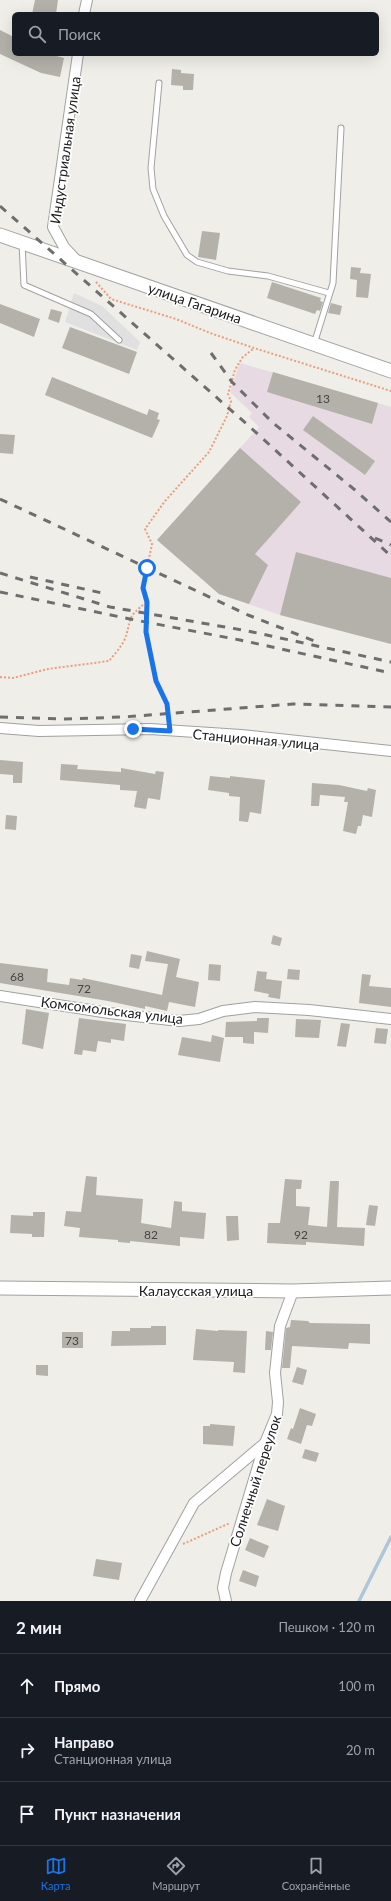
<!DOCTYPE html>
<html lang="ru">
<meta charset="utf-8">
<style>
body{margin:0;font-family:Lato,sans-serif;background:#242831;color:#f1f3f6}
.stop{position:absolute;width:12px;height:12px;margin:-9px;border:3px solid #1a73e8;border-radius:50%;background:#fff}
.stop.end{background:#1a73e8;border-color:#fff;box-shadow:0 1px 4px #0008}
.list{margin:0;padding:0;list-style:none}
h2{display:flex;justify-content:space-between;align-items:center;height:52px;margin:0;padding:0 16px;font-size:17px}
h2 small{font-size:13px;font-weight:400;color:#9ea1a6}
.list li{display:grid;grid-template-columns:26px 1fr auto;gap:12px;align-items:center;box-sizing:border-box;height:64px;padding:0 16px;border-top:1px solid #363941}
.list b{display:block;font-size:15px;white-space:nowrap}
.list p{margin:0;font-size:13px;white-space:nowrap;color:#9ea1a6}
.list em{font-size:13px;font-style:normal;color:#9ea1a6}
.icon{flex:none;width:22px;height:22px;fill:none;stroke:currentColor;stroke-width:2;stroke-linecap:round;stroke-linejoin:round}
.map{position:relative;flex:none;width:391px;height:1601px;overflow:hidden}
.search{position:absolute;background:#171b24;box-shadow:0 4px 16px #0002;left:12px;right:12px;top:12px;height:44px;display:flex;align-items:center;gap:10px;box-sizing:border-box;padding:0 14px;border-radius:6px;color:#9ea1a6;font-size:15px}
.sheet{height:244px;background:#171b24}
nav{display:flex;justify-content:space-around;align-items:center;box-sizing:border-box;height:56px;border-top:1px solid #363941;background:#171b24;font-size:11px;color:#9ea1a6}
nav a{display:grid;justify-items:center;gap:2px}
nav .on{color:#1a73e8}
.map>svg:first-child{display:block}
</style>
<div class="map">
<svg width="391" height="1601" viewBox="0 0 391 1601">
<rect width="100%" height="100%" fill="#efeee8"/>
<path fill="#e7dae2" d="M240 363 391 407V644L280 615 219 594 157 540 259 427 249 417 252 413 230 392Z"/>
<path fill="#e0e0e0" d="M74 293 102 306 140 342 137 350 65 322Z"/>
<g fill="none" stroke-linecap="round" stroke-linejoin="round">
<path stroke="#aec6d7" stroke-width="3.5" d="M359 1601 391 1537"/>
</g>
<g fill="#b4b1ab">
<path d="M35 0H58L56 14H32Z"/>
<path d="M0 30 14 37V54H49L64 58 60 77 41 73 0 54Z"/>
<path d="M172 69 181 70V73L194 74 193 90H183V86L171 85Z"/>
<path d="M202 231 220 233 216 260 198 257Z"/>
<path d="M351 267 361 268 360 273 371 274 368 298 356 297 357 280 350 279Z"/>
<path d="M272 282 321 298 320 301 323 302 320 311 317 310 315 314 267 298Z"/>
<path d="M331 303 342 306 340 315 328 313Z"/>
<path d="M0 304 40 319 34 337 0 323Z"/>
<path d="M51 309 62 312 59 323 48 319Z"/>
<path d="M70 327 137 352 129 374 62 348Z"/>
<path d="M273 372 378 403 372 424 267 392Z"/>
<path d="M52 377 147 415 149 409 159 413 157 419 160 420 152 438 45 395Z"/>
<path d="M313 416 375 461 365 475 303 430Z"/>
<path d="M0 434 15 435 13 454 0 453Z"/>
<path d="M240 448 301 502 255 554 268 565 249 604 219 594 157 540Z"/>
<path d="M296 552 391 578V644L280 615Z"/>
<path d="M0 760 23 762 22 783H13V775L0 774Z"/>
<path d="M61 764 78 765 77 769 121 772V768L155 774 156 771 164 772 160 800 148 798 146 809 134 807 137 791 120 790V785L60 780Z"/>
<path d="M210 776 230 778V776L265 780 261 814 250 812 248 822 239 821 240 797 229 796V793L208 790Z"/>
<path d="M312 783 339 785 367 791 368 788 376 790 372 817 363 815 361 826H358L356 834 343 831 348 802H344L345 797 320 795 319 806H311Z"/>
<path d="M6 815 17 816 16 830 5 829Z"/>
<path d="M273 935 282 938 280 946 271 944Z"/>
<path d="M147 951 180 959 176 977 199 982 195 1007 169 1002 167 1011 145 1006V1009L108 1001 0 983V963L48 969 47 982 69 985 70 978 82 980 83 978 162 995 168 964 145 961Z"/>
<path d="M131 954 142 956 139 969 129 967Z"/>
<path d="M209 964 221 965 220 981 208 980Z"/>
<path d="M288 969 300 970 299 980 287 979Z"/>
<path d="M257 971 267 972 266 979 282 981 280 999 268 997 269 994 254 991Z"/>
<path d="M362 974 371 975 369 986 391 988V1007L359 1003Z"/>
<path d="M26 1009 49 1013 43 1049 22 1044Z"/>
<path d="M79 1018 126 1024 124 1041 111 1039V1043L98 1041 96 1052 83 1050 82 1055 74 1054Z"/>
<path d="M257 1018H269L268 1033 254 1032V1044L243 1043V1037H225L226 1022 257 1021Z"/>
<path d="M296 1019 321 1020 319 1038 295 1037Z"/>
<path d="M341 1023 350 1024 346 1047 337 1046Z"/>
<path d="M376 1028 388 1029 386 1044 374 1043Z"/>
<path d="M212 1035 224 1038 220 1062 178 1055 182 1037 211 1042Z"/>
<path d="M86 1176 97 1177 96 1195 143 1199 141 1223 171 1228 174 1201 182 1202V1211L206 1213 204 1239 180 1237V1246L130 1241V1243L118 1242V1240L79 1237 80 1228 64 1226 66 1211 81 1212Z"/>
<path d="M285 1179 302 1180 301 1189H296V1206L310 1207 308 1225 327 1227 330 1181H339L337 1227 365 1228 364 1246 306 1242V1245L267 1243 268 1223H280Z"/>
<path d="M369 1205 378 1206 375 1226 366 1225Z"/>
<path d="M33 1212H45L44 1237H32V1234L10 1233 11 1215 33 1216Z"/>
<path d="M226 1216H238L239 1240 227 1241Z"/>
<path d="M291 1320 308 1321 310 1323 370 1324V1344L349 1343 348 1349 292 1346 290 1368H282L286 1328 290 1327Z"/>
<path d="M151 1326H166V1345L111 1346 112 1331H130V1328H151Z"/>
<path d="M196 1329 218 1331V1330L247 1331 245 1373 233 1372 234 1362 193 1360Z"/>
<path d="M266 1331 273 1332 271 1350H265Z"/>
<rect x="62" y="1332" width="21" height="16"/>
<path d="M36 1365H48V1376L36 1375Z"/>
<path d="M297 1367 307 1370 303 1385 292 1382Z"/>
<path d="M300 1408 316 1414 312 1426 307 1425 301 1444 287 1439 291 1428 293 1429Z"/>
<path d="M210 1424 235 1426 233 1446 203 1444V1426H210Z"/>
<path d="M305 1449 319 1453 316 1462 302 1458Z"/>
<path d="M267 1499 285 1506 278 1531 257 1525Z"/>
<path d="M250 1538 269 1546 264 1558 245 1550Z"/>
<path d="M96 1559 122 1563 119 1580 93 1576Z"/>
<path d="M243 1570 259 1576 256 1587 239 1581Z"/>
</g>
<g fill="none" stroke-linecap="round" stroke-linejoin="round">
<g stroke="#a1a1a1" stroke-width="7">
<g id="service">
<path d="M159 83 151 168 153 189 164 216 187 255 197 262 228 271 268 276 329 293"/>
<path d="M22 243 24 285 91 314 119 340"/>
<path d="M314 344 333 283 341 128"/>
</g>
</g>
<g stroke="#a1a1a1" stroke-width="12">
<g id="minor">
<path d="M84 14 87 0"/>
<path d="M78 262 64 247 53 227 78 54"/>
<path d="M0 728 39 731 150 729 241 735 391 751"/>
<path d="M0 996 109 1013 179 1021 199 1019 223 1011 255 1007 309 1010 391 1019"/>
<path d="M140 1601 194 1503 265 1443"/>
<path d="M226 1601 223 1588 226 1573 265 1443 277 1414 278 1402 275 1373 280 1326 293 1291"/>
</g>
</g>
<g stroke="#a1a1a1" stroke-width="15">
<g id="tertiary">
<path d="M0 235 391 371"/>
<path d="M0 1288 293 1291 391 1288"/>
</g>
</g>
<g stroke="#e99f7f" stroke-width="2" stroke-dasharray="2 2" stroke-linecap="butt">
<path d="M96 282 111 299 176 319 210 333 254 348 391 391"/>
<path d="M0 677 13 678 48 669 109 661C114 655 120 648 124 641 133 619 124 619 147 602"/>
<path d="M169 720 167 704 156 681 146 632 147 602 143 588 152 544 145 529 165 501 209 452 227 416 231 401 228 394 235 370 242 358 254 348"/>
<path d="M183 1544 230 1523"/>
</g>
<use href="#service" stroke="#fff" stroke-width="5"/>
<use href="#minor" stroke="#fff" stroke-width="10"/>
<use href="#tertiary" stroke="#fff" stroke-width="13"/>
<g stroke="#6e6e6e" stroke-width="3" stroke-dasharray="8 8" stroke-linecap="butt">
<path d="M0 206 250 427 391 556"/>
<path d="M211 353 232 382 272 422 355 490 391 522"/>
<path d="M0 499 248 615 317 642"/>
<path d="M375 538 391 545"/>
<path d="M0 573 110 607 248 631 391 662"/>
<path d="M30 577 102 593"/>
<path d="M0 592 130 619 240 640 391 673"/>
<path d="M0 717 63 719 123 717 293 704 391 707"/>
</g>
</g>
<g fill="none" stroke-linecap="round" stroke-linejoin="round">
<path stroke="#1a73e8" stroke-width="5" d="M133 729 170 731 167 704 156 681 146 632 147 602 143 588 147 568"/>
</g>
<g text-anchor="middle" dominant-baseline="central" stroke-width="3.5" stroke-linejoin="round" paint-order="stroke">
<g font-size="12" fill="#454443">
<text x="323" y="398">13</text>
<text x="17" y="976">68</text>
<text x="84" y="988">72</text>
<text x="151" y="1234">82</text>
<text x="301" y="1234">92</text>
<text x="72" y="1340">73</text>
</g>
<g font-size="14" fill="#202020" stroke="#fff">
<text transform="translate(65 150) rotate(-82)">Индустриальная улица</text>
<text transform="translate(195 303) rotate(19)">улица Гагарина</text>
<text transform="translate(256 739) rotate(5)">Станционная улица</text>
<text transform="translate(112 1010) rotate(7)">Комсомольская улица</text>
<text x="196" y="1290">Калаусская улица</text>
<text transform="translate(255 1481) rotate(-72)">Солнечный переулок</text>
</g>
</g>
</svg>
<div class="stop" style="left:147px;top:568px"></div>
<div class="stop end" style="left:133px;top:729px"></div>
<div class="search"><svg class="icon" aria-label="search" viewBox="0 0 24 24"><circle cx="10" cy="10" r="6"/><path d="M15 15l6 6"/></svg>Поиск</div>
</div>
<section class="sheet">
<h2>2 мин<small>Пешком · 120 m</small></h2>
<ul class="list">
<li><svg class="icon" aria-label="ahead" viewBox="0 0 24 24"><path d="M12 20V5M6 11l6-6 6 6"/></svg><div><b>Прямо</b></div><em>100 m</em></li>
<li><svg class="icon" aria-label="right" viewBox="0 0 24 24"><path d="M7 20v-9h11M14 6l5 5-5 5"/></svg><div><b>Направо</b><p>Станционная улица</p></div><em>20 m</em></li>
<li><svg class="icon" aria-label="arrive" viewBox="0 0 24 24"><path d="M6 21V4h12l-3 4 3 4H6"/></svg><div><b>Пункт назначения</b></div></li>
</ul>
</section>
<nav>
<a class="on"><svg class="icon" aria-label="map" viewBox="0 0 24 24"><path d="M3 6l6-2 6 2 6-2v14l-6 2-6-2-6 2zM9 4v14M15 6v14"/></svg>Карта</a>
<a><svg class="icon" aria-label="directions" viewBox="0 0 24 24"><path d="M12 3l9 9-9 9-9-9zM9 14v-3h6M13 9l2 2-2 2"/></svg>Маршрут</a>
<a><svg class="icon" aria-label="saved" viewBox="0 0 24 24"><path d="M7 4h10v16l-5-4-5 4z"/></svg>Сохранённые</a>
</nav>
